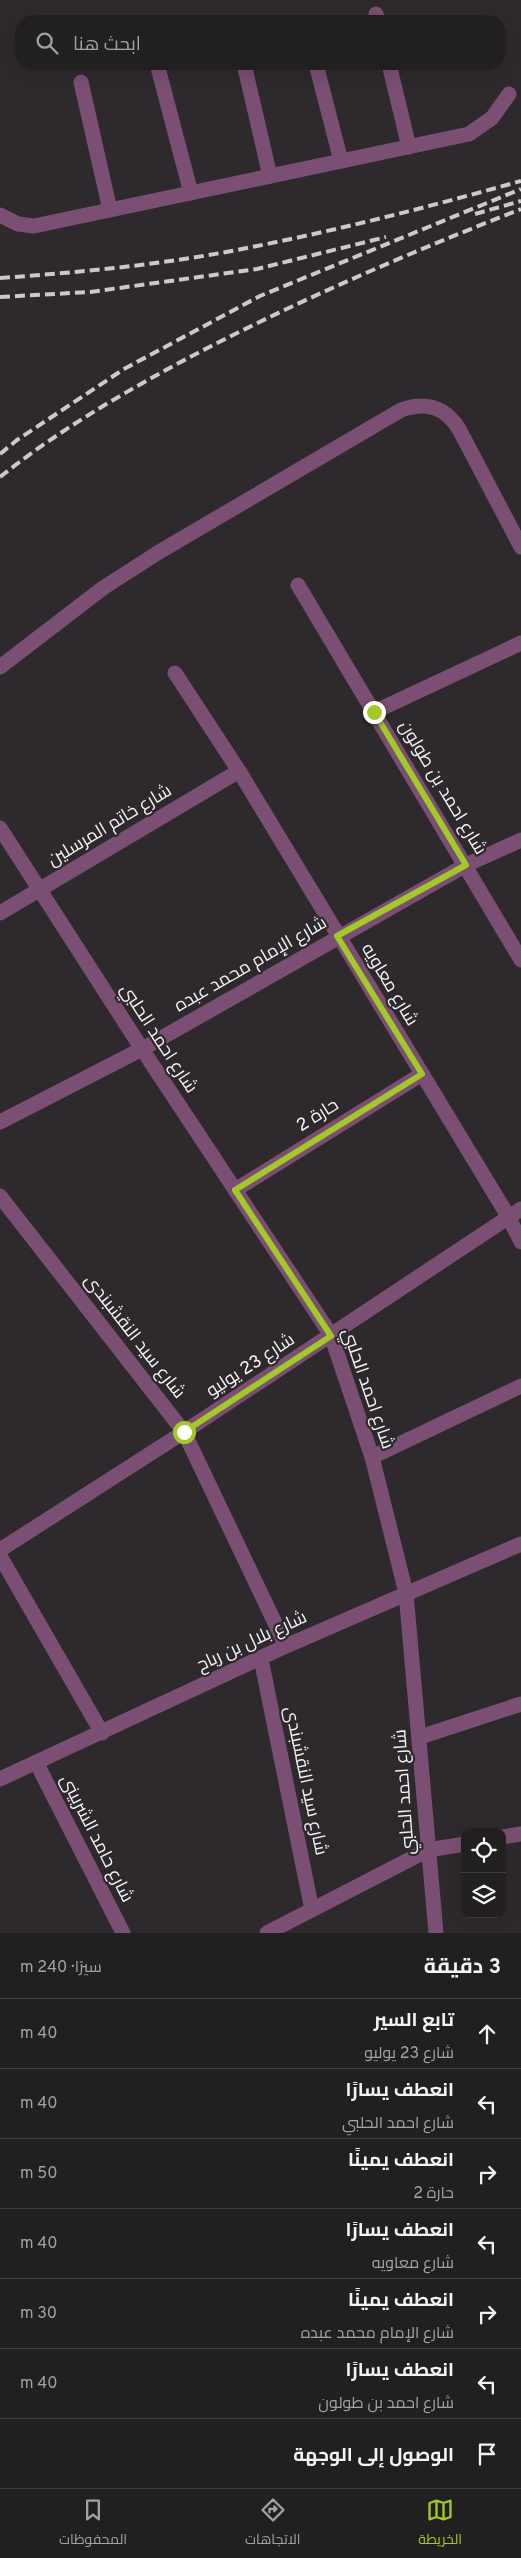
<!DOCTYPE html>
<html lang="ar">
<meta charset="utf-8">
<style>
body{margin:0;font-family:Overpass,Cairo,sans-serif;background:#2a272a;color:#f1f3f6;direction:rtl}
.controls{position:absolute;right:15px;bottom:15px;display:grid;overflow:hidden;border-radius:10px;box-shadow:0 5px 20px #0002}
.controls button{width:45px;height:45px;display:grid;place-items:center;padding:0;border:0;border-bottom:1px solid #3f3d3f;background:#221f21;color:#f1f3f6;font:25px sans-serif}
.stop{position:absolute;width:15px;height:15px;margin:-11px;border:4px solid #a2c928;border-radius:50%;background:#fff}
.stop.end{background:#a2c928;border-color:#fff;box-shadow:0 1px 5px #0008}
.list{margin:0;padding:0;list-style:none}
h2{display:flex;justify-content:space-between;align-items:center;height:65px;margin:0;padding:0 20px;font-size:21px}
h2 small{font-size:16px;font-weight:400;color:#a2a2a5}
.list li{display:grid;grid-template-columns:32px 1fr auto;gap:15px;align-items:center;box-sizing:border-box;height:70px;padding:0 20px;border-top:1px solid #3f3d3f}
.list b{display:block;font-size:19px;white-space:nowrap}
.list p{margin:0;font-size:16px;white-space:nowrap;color:#a2a2a5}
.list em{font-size:16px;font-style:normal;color:#a2a2a5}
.icon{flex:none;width:28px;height:28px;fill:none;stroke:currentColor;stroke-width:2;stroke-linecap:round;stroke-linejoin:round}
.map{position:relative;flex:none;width:521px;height:1933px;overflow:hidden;direction:ltr}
.search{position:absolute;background:#221f21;box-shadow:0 5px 20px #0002;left:15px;right:15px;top:15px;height:55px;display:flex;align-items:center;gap:12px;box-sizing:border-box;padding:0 18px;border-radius:20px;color:#a2a2a5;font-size:19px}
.sheet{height:555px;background:#221f21}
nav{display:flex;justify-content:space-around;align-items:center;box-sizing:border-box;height:70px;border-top:1px solid #3f3d3f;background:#221f21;font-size:14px;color:#a2a2a5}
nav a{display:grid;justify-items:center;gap:2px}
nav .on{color:#a2c928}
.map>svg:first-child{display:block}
</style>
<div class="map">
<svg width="521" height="1933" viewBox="0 0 521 1933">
<rect width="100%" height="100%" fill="#2d292c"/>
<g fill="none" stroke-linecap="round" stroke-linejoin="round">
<path stroke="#7a4f73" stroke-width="15" d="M0 667 103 588 159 552 401 410C427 401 445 407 459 429"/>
<g stroke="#7a4f73" stroke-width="15">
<path d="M376 14 378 21"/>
<path d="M157 64 191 193"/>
<path d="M244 64 270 176"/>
<path d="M316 64 341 161"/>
<path d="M389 64 409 147"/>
<path d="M81 82 110 210"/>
<path d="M0 215 18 224 34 226 469 134 492 118 509 94"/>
<path d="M459 429 521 547"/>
<path d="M298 585 521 960"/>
<path d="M175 673 239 771 508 1216 521 1242"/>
<path d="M374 712 521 643"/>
<path d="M0 828 142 1049 331 1335 372 1457 406 1593 436 1933"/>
<path d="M0 913 239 771"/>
<path d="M0 1122 142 1049 466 865 521 840"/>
<path d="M235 1190 422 1074"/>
<path d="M0 1196 184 1432 286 1646"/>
<path d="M372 1457 521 1386"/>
<path d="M0 1550 184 1432 521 1209"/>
<path d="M0 1556 102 1733"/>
<path d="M261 1659 312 1910"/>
<path d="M420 1737 521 1704"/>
<path d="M36 1762 123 1933"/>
<path d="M0 1779 286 1646 521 1544"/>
<path d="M502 1837 521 1834"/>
<path d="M267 1933 428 1850 465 1844"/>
</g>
<g stroke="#ccc9cb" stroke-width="4" stroke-dasharray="10 5" stroke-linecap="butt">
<path d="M475 214 521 201"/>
<path d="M0 278C84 272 169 264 252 247 343 229 432 206 521 181"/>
<path d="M0 297 90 292 257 269 386 237"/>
<path d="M0 454 17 440 124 369 260 296 521 189"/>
<path d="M0 477C59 430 126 391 192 356 299 300 409 253 521 209"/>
</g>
</g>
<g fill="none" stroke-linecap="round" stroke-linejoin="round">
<path stroke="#a2c928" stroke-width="6" d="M184 1432 331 1336 235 1190 422 1074 337 936 466 865 374 712"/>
</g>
<g text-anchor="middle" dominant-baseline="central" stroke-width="4.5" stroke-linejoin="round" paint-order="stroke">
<g font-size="18" fill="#f5f3f5" stroke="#2d292c">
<text transform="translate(442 788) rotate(59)">شارع احمد بن طولون</text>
<text transform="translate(110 826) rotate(-31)">شارع خاتم المرسلين</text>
<text transform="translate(251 965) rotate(-30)">شارع الإمام محمد عبده</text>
<text transform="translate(389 985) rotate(59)">شارع معاويه</text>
<text transform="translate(158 1039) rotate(57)">شارع احمد الحلبي</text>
<text transform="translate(318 1116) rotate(-32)">حارة 2</text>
<text transform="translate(134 1337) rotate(52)">شارع سيد النقشبندى</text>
<text transform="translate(251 1366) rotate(-33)">شارع 23 يوليو</text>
<text transform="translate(367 1389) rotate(71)">شارع احمد الحلبي</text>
<text transform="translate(252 1642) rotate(-25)">شارع بلال بن رباح</text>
<text transform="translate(305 1781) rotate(78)">شارع سيد النقشبندى</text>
<text transform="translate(405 1792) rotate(-94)">شارع احمد الحلبي</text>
<text transform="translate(96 1839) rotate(63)">شارع حامد الشربينى</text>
</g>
</g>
</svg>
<div class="controls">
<button><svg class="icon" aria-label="locate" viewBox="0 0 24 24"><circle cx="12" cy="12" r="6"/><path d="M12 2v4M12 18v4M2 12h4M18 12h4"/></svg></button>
<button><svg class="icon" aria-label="layers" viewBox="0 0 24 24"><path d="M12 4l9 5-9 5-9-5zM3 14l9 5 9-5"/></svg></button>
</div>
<div class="stop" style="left:184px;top:1432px"></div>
<div class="stop end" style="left:374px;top:712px"></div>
<div class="search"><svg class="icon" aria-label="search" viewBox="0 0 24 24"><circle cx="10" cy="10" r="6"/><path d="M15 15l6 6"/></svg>ابحث هنا</div>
</div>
<section class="sheet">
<h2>3 دقيقة<small>سيرًا · 240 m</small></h2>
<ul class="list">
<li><svg class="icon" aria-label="ahead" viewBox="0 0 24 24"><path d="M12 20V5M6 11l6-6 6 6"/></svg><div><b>تابع السير</b><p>شارع 23 يوليو</p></div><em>40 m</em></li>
<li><svg class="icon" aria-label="left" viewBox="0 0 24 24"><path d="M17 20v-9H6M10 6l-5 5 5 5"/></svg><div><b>انعطف يسارًا</b><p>شارع احمد الحلبي</p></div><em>40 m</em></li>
<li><svg class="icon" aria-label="right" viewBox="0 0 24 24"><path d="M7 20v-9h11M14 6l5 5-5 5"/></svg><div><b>انعطف يمينًا</b><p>حارة 2</p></div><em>50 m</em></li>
<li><svg class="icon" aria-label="left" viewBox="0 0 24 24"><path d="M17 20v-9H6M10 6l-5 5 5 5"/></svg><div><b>انعطف يسارًا</b><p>شارع معاويه</p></div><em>40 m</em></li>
<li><svg class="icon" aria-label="right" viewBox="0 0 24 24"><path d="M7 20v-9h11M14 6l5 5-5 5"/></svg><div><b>انعطف يمينًا</b><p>شارع الإمام محمد عبده</p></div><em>30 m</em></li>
<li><svg class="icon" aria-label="left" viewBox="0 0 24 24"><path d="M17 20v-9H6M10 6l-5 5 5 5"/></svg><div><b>انعطف يسارًا</b><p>شارع احمد بن طولون</p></div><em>40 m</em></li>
<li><svg class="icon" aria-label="arrive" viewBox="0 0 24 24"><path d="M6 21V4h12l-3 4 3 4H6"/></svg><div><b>الوصول إلى الوجهة</b></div></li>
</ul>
</section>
<nav>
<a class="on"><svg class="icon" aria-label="map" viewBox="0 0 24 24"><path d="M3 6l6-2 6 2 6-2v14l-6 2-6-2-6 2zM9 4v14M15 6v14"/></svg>الخريطة</a>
<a><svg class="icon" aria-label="directions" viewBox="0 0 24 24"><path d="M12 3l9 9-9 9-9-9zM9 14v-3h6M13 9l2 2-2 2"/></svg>الاتجاهات</a>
<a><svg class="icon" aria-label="saved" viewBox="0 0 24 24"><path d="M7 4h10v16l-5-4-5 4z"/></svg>المحفوظات</a>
</nav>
